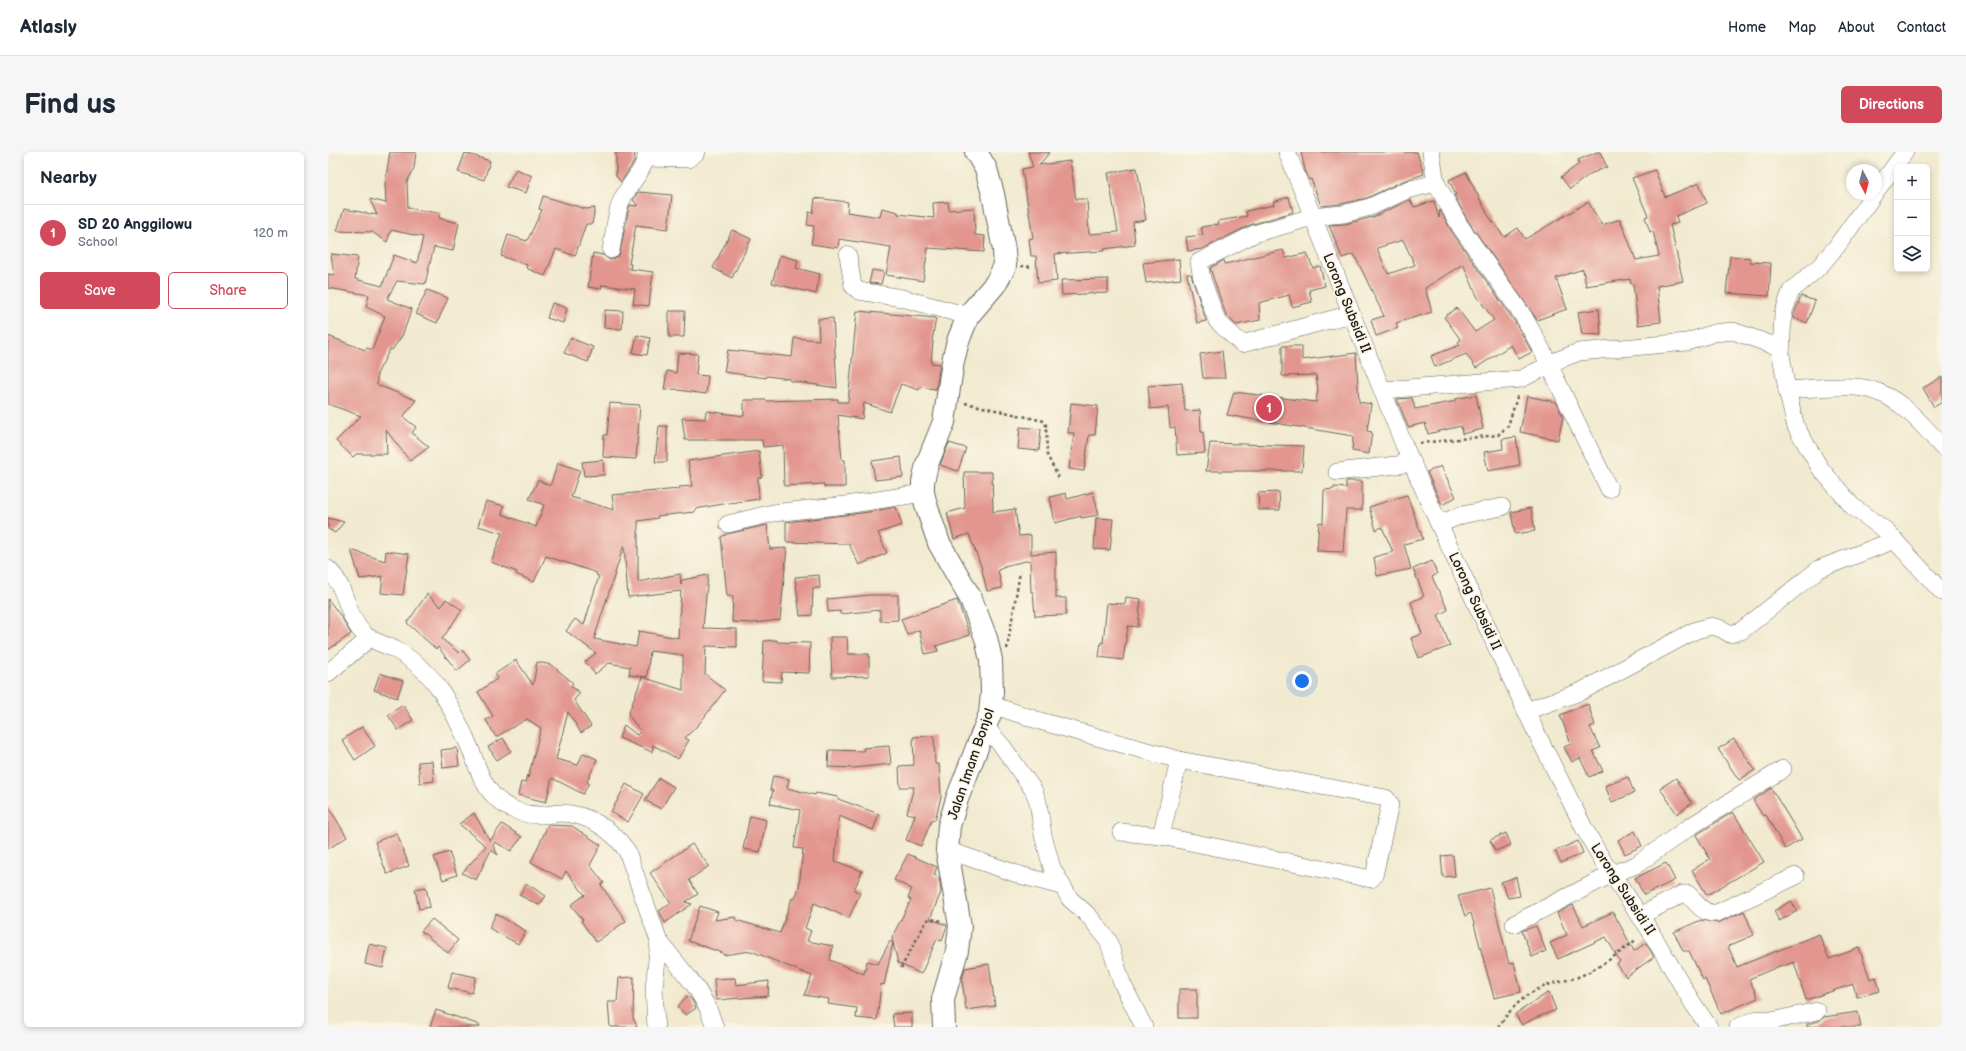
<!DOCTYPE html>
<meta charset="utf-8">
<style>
body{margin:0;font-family:"Balsamiq Sans",sans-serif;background:#f6f6f7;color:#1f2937}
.controls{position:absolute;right:12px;top:12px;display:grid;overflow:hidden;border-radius:6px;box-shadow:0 2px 6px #0003}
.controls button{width:36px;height:36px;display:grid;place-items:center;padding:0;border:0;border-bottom:1px solid #e0e1e3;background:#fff;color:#1f2937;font:20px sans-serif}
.compass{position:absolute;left:1518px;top:12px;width:36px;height:36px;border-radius:50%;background:#fff;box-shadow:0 2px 6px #0003;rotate:173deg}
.you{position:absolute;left:974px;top:529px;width:14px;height:14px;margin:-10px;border:3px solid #fff;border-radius:50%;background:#1a73e8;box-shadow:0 0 0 6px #1a73e833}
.badge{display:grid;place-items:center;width:26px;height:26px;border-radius:50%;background:#d1495b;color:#fff;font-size:13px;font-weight:700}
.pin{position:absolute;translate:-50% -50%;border:2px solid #fff;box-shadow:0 1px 4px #0006}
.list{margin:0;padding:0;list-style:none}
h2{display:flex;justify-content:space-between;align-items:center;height:52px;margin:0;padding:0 16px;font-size:17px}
h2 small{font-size:13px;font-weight:400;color:#747a83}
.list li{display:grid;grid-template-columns:26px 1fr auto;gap:12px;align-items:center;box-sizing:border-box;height:56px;padding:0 16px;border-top:1px solid #e0e1e3}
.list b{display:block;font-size:15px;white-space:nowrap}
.list p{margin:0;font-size:13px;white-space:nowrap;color:#747a83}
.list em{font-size:13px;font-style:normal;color:#747a83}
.actions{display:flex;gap:8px;padding:12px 16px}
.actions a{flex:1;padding:9px 0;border:1px solid #d1495b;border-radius:6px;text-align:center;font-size:14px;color:#d1495b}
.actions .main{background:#d1495b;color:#fff}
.icon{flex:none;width:22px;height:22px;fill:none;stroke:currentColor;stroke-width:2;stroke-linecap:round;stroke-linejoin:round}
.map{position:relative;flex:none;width:1614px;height:875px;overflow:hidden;border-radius:6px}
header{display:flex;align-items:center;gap:24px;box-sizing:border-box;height:56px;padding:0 20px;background:#fff;border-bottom:1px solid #e0e1e3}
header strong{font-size:19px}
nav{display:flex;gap:22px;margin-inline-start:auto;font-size:14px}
.intro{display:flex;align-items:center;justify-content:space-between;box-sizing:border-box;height:96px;padding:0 24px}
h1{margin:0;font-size:28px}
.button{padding:10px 18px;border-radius:6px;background:#d1495b;color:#fff;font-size:14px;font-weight:700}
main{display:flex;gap:24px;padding:0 24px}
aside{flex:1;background:#fff;border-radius:6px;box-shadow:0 2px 6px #0003}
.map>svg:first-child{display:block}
</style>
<header>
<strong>Atlasly</strong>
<nav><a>Home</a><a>Map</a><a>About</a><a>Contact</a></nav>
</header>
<div class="intro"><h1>Find us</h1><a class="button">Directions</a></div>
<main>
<aside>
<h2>Nearby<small></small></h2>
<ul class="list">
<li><span class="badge">1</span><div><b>SD 20 Anggilowu</b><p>School</p></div><em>120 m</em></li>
</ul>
<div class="actions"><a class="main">Save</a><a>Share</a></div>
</aside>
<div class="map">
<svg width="1614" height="875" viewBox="0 0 1614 875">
<rect width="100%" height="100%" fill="#fcf5e5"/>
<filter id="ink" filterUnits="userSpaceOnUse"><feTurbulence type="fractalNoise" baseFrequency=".025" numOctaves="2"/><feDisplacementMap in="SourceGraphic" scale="8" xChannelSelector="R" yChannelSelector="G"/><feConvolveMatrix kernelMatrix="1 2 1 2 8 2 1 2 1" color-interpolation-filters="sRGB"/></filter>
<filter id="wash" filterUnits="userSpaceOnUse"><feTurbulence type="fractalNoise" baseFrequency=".012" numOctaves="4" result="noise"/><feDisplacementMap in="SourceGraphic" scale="16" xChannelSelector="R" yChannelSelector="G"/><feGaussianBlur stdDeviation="0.9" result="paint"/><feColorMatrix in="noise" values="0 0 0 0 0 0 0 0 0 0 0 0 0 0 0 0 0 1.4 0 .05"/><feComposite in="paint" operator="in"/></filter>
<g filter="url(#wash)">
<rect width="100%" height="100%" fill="#f1ead0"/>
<g id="blocks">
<g fill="#e2968f" fill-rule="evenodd">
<path d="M62 0H88L86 16 79 30 80 56 112 61 111 66 131 71 125 99 106 95 97 132 69 129 59 147 84 157 74 184 64 198 62 197 49 222V233L88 248 75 265 88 275 84 281 101 295 82 309 58 278 59 302H28L25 305 8 289 33 264 0 252V184L37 198 39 196 44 198 57 164 38 155 41 143 0 136V122L6 123 3 102 30 105 27 127 54 134 66 103 89 111 95 85 63 78 59 90 44 80 9 79 16 57 49 63 42 47 58 51 57 31Z"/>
<path d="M288 0H307L306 10 293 30 288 24Z"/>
<path d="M700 0H722L711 13 742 9 748 47H759L761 82 790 80 780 21 809 16 818 68 805 70 807 93 776 97V99L727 102 729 129 710 131 708 104H703L701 87 705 86 694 17 705 15Z"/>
<path d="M973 0H1089L1096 22 1075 29 1039 46 1013 52 993 54 983 27 981 28 977 18Z"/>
<path d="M1269 0H1272L1279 15 1262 22 1242 37 1233 25 1251 12 1250 8Z"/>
<path d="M137 1 162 9 156 28 130 20Z"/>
<path d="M188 17 204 24 198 41 178 35Z"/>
<path d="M1327 18 1337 45 1371 31 1379 51 1348 64 1350 71 1342 73 1355 129 1329 134 1333 170 1310 173 1305 132H1303L1302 127 1258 134 1255 117 1228 126 1239 157 1209 168 1140 69 1126 43H1128L1121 28 1138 20 1160 63 1176 85 1190 76 1197 87 1260 50 1274 73 1292 67 1308 108 1331 104 1325 79 1322 80 1317 65 1320 64 1304 26Z"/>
<path d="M310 40 344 43 340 77 308 73 301 112H303L302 117 325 120 321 154 305 152 307 137 274 133 273 137 260 135 265 101 275 103 282 108 291 104 301 55 302 53 310 54 305 48Z"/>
<path d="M215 44 258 57 267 56 264 72H258L247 104 228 97 217 124 198 116 199 113 173 104 180 83 199 89 214 58 211 57Z"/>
<path d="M961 45 965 60 922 73 874 97 860 99 858 85 875 83 873 75 891 72 890 69 919 64 918 59 946 53 945 50Z"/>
<path d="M487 46 520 50 519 60 552 65 554 56 570 60V62L606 66 605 51 620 50 621 58 646 56 647 83 657 84 656 100 600 96 595 129 558 123 563 95 511 87 510 96 483 92 486 74 479 73 481 60 485 61Z"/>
<path d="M1082 48 1086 55 1106 49 1111 66 1112 58 1124 80 1187 170 1204 200 1191 207 1183 193 1148 216 1138 202 1107 215 1103 204 1132 193 1130 190 1133 188 1116 165 1129 156 1147 180 1166 168 1150 146 1135 112 1097 136 1104 160 1068 171 1070 176 1048 184 1043 168 1056 164 1026 102 1014 106 1001 73 1017 72 1045 65ZM1075 88 1087 113 1060 122 1049 96Z"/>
<path d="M404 78 423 87 404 126 385 116Z"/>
<path d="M955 98 958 106 979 101 985 116 992 114 997 134 981 138 984 150 964 155 961 143 931 151 932 168 908 173 898 163 882 116 896 108 897 112Z"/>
<path d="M452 103 470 108 468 116 492 122 488 142 444 131Z"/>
<path d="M1402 104 1422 106V110L1443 111 1441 144 1398 141Z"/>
<path d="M851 107 853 127 818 131 815 111Z"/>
<path d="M544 118 556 120 553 132 541 131Z"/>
<path d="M859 122H863L878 169 869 171Z"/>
<path d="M780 127V141L734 143 733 128Z"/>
<path d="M99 138 120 146 109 171 88 162Z"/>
<path d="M1473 144 1487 149 1479 171 1465 165Z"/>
<path d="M224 151 239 156 235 171 219 166Z"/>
<path d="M1271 157 1273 183 1254 182 1250 160Z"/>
<path d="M277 158 295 159 294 177 276 176Z"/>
<path d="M341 159H357L356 185H341Z"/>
<path d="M529 159 608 166 604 189H605L603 211 612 212 608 237 592 235 591 238 573 232 562 260 536 251 534 267 510 263 514 308H517V335H496V332L456 334 455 293 435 295 434 288H357L354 266 377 267 378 259 416 264V248H438V249L510 247V250H520Z"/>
<path d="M505 166 509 236 462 229V227L439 224 438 226 396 220 400 198 464 205 466 186 491 188 490 167Z"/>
<path d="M309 183 322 186 319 203 305 201Z"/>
<path d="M242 186 265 195 260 210 236 201Z"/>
<path d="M954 194H974V208L1028 201 1031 250 1043 252 1039 279 1044 280 1041 302 1024 299 1025 284 899 263 906 240 988 250 990 237 988 223 954 224Z"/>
<path d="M894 199 897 226H875L872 202Z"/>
<path d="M350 201 370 202 368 223 380 224 378 242 350 238 349 237 336 238 339 219 348 221Z"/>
<path d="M1614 225V250L1606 255 1595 236Z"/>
<path d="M854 231 857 259 872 258 873 280H875L877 301 849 303 847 275 842 276 840 255 822 257 820 234Z"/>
<path d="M1148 243 1155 277 1134 282 1133 274 1100 282 1097 271 1080 275 1069 247 1084 246 1087 257 1128 249 1127 247Z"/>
<path d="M1199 244 1228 250 1235 265 1230 288 1192 280Z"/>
<path d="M282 251 312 253 308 307 275 305 276 283H279Z"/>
<path d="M743 251 770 254 767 283H761L756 319 741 317 746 281H740Z"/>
<path d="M331 274H339V310H327Z"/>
<path d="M692 275 713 277 711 299 690 297Z"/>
<path d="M1188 285 1192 313 1160 319 1156 300 1175 297 1174 287Z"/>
<path d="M621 291 638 296 630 319 612 313Z"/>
<path d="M882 291 976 294 974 319H878Z"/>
<path d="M431 299 434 325 430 326 431 347 395 352 367 357V360L329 364 330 366 310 369V430L352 422 353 433 354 428 380 423 375 476 409 477V495L378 494 377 522 397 538 371 572 357 586 361 588 350 607 325 593 324 600 291 586 296 573 309 583 313 579 300 563 314 525 355 538V503L322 499 319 525 301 523 302 515 281 511 267 522 257 510 268 501 238 479 247 467 256 473 271 424 268 423 269 421 218 404 206 430 188 422 189 420 163 410 174 381 150 374 158 349 176 354 174 362 208 375 216 353 201 347 210 328 222 334 230 311 252 318 243 345 286 358 284 343 351 337V335L364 334 360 309ZM296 393 300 445 353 439 350 486 311 479 308 495 266 487Z"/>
<path d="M573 305 575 325 547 328 544 309Z"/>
<path d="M275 308 276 323 256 324 254 310Z"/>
<path d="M1113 314 1128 345 1114 353 1099 320Z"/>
<path d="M636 320H664L665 360 687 357 691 384 703 383V402L728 400V446H738V463L707 464 705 440H703L702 408 676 414 677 415 670 418 674 436 659 439 653 414 641 382 626 387 619 361 637 356Z"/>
<path d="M1018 329H1034V358H1018L1015 400 989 399 991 370 995 371 996 338 1006 337V335L1018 336Z"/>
<path d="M765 340 771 363 753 366V364L727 371 722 345 738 341 739 347Z"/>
<path d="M951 340 952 358H931L930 341Z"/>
<path d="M1079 343 1095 387 1076 392 1083 417 1049 424 1046 405 1065 400 1054 375 1048 378 1041 355Z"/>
<path d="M568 355 574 373 550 381 559 401 531 413 521 392 458 390V370L541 360Z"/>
<path d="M1203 356 1207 379 1187 382 1183 360Z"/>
<path d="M0 366 16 370 7 381 0 377Z"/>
<path d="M768 366 785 367 782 398 766 397Z"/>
<path d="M439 373 442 397 459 396 452 468 425 471 404 470 405 444H399L393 385 399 382Z"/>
<path d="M23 398 57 409 58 399 81 402 75 443 53 441 55 424 32 427Z"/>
<path d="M1104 409 1109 422 1104 425 1120 458 1110 463 1122 494 1091 506 1083 486 1094 482 1083 450 1096 444 1085 417Z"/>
<path d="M491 423 492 436H485L484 463 472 464 467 425Z"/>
<path d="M99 442 113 455 118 447 134 458 114 487 131 501 134 498 142 508 129 519 110 495 108 497 79 471Z"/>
<path d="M542 443H570V468L552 469V458L512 462V459L500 460 499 447Z"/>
<path d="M798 445 813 447 810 475 800 474 795 508 771 505 773 490 775 491 779 451 797 452Z"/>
<path d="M0 447 14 466 23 482 0 498Z"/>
<path d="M629 448 642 483 608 494 610 499 597 502 591 478 579 483 573 467Z"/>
<path d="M502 485H519L520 502H541V524L504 525Z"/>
<path d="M449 488V490L482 491 481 521 454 520 453 530 434 529 436 489Z"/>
<path d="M188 508 205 533 209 510 224 513 245 531 243 534 252 541 246 548 263 574 253 581 240 560 228 607 250 613 255 601 269 607 259 630 261 631 255 642 224 626 218 650 190 643 193 630 197 631 199 623 200 626 213 576 199 567 168 585 158 568 165 564 150 540 170 526 167 522Z"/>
<path d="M52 521 75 529 69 546 46 538Z"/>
<path d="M1260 552 1267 573 1262 575 1272 596 1265 599 1275 619 1261 625 1252 606 1244 610 1236 595 1243 592 1232 563Z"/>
<path d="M75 553 85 568 70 578 60 563Z"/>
<path d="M34 575 47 594 27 608 14 588Z"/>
<path d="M606 584 607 612H611L613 645 607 668 604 667 593 694 578 688 587 663 579 661 586 635H572L571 614 586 613 585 585Z"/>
<path d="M175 586 183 599 169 608 160 595Z"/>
<path d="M1406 587 1427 618 1411 628 1390 597Z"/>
<path d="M561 594 563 612 525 616 500 615 501 598 536 599 535 596Z"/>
<path d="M129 596 131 614 115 616 113 598Z"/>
<path d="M104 609 106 629 92 631 90 610Z"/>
<path d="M445 624 461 627 459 636 487 643 488 641 510 645V647L551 662 545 678 511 664 507 709 534 719 526 738 532 741 521 766 486 751 477 776 483 779 479 789 505 794 502 808 536 822 539 809 550 812 562 789 565 791 564 785 583 748 580 746 584 737 566 728 580 702 609 715 606 723 611 725 613 740 602 767 619 773 614 789 609 787 593 822 570 811 565 791 556 833 553 832 549 868 528 866 529 856 500 852 501 847 476 843 484 824 423 799 395 803V801L360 789 372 754 390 760 387 768 407 765 408 768 452 781 464 746 467 747 471 735 475 697 466 696 472 658 442 652 445 638H442Z"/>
<path d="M1300 625 1306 641 1284 650 1277 634Z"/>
<path d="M331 626 346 635 333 657 317 648Z"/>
<path d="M1348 626 1364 651 1349 662 1332 636Z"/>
<path d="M298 632 316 642 300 670 283 660Z"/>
<path d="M1443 636 1474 687 1457 697 1438 663 1435 664 1425 648Z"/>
<path d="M0 654 19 685 0 697Z"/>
<path d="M1405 660 1436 710 1379 743 1364 718 1382 707 1368 683Z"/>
<path d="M146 661 162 689 174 672 194 685 183 699 167 690 165 694 170 703 163 698 148 728 134 721 158 694 131 672Z"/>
<path d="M422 664 438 668 432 700 415 697Z"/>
<path d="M220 673 244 674 273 693 262 713 276 731 273 733 298 769 268 790 253 769 255 768 243 753 257 743 238 719 234 727 203 710Z"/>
<path d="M1307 679 1314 694 1297 702 1290 688Z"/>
<path d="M69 681 81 714 59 722 47 690Z"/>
<path d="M1178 681 1183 693 1167 699 1162 688Z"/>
<path d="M1250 689 1255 701 1233 711 1227 699Z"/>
<path d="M364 692 381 714 361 728 370 742 357 750 364 752 337 771 331 759 343 751 322 721Z"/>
<path d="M121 700 129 723 115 728 106 705Z"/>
<path d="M1125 703 1127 724 1115 725 1113 704Z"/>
<path d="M1338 711 1347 728 1316 743 1307 726Z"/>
<path d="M1188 725 1192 744 1180 746 1173 730Z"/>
<path d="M199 732 218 744 211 753 191 743Z"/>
<path d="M98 735 102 755 91 757 87 737Z"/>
<path d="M1162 736 1181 812 1186 810 1193 840 1166 846 1143 761 1137 764 1130 744Z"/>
<path d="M1463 749 1469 759 1451 769 1446 759Z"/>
<path d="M1245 753 1255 774 1285 760 1306 799 1318 791 1326 805 1298 825 1289 812 1292 810 1278 785 1230 807 1222 791 1239 783 1229 761Z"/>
<path d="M1416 759 1426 783 1400 794 1409 815 1491 782 1501 807 1531 796 1542 827 1548 825 1552 839 1529 845 1525 832 1478 848 1466 810 1455 814 1454 813 1421 827 1430 846 1393 862 1377 827 1375 828 1361 799H1355L1346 780 1373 768 1390 771Z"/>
<path d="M168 762 198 779 190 792 161 776Z"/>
<path d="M104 767 130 788 120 801 93 779Z"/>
<path d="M1208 774 1218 799 1204 805 1194 779Z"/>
<path d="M41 792 59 796 55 816 37 812Z"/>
<path d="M661 812 667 854 638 858 634 828 637 816Z"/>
<path d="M124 820 148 825 144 841 120 836Z"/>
<path d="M306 825 305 866 309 875H282L280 850H289L291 826Z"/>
<path d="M407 826 408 833 441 829 440 844 388 848 386 827Z"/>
<rect x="851" y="837" width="18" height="29"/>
<path d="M1221 840 1228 858 1207 866 1194 873 1187 862Z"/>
<path d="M359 844 364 848 368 856 358 863 349 855Z"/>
<path d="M108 858 152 873 151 875H102Z"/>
<path d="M1530 860 1533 875H1479V872L1491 869 1496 865Z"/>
<path d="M584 861V875H566L564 862Z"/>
</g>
</g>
</g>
<g filter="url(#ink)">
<use href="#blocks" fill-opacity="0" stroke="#67645b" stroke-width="1"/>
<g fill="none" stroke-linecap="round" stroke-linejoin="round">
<g stroke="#67645b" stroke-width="18">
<g id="minor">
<path d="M959 0 1076 293 1111 372 1207 578 1256 676 1275 709 1321 777 1364 850 1381 875"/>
<path d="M1103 0 1108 31 1118 49 1132 74 1196 165 1214 198 1281 337"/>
<path d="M318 6 360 7 369 0"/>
<path d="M1548 39 1577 0"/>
<path d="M1546 42 1509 94 1491 115 1463 139 1455 162 1453 203 1459 238C1481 237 1504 234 1526 235 1564 236 1591 268 1614 295"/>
<path d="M283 98C286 83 287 67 292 52 298 34 317 20 319 0"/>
<path d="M520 103 525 134 531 139 574 146 640 164"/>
<path d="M1023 162 914 192 889 169 874 127 871 110 926 82 984 65 1015 62 1042 55 1079 38 1108 31"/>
<path d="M1055 238 1193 227 1211 218 1221 215 1230 208 1251 200 1359 190 1386 181 1405 179 1453 196"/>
<path d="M1459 238 1468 275 1492 316 1525 355 1557 378 1614 440"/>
<path d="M1009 320 1085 311"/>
<path d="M400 372 445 361 518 353 595 341"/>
<path d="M1111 372 1134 363 1174 355"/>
<path d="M0 417C19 434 18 465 36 482 45 490 56 492 66 497 84 507 102 522 113 539 124 557 134 577 142 596 149 613 154 633 168 646 180 658 199 664 215 663 221 663 227 661 233 661 260 662 284 677 299 699L331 789 367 834 379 854 387 875"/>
<path d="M0 521 42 486"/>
<path d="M664 553 712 569 851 608 1058 646 1062 652 1046 724 1043 727 833 684 793 680"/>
<path d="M1198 559 1252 540 1366 479C1383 473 1387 472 1402 482L1413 479 1491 417 1567 388"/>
<path d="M657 574 675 595 706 639 710 650 715 683 724 716 742 747 761 764 780 788 794 831 816 875"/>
<path d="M833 684 851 608"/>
<path d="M619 698 692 723 733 734"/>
<path d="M1312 764 1354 742H1360C1368 751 1376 763 1389 761L1468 724"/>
<path d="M1186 772 1284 722 1308 713 1360 676 1455 617"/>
<path d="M328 875 326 836 331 789"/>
<path d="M1410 875 1430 867 1444 869 1489 859"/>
</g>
</g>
<g stroke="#67645b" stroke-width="24">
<path id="major" d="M616 875 615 847 629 799 632 774 619 698 621 674 629 647 662 562 664 540 663 508 658 486 643 447 611 391 599 356 595 341V330L599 312 616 270 625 209 630 189 640 164 668 131 677 114 676 98 665 42 658 17 648 0"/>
</g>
<g stroke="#67645b" stroke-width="2.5" stroke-dasharray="3 3" stroke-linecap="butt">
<path d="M693 114 705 115"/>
<path d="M637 251 716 269 718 273 719 303 731 326"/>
<path d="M1092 291 1170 283 1180 274 1190 242"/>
<path d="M679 497 692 420"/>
<path d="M573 816 599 768 603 767 614 769"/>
<path d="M1170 875C1185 854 1198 840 1223 832 1232 829 1242 828 1250 825 1272 816 1291 801 1309 787"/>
</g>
<use href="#minor" stroke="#fff" stroke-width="17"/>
<use href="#major" stroke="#fff" stroke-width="22"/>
</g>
</g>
<g text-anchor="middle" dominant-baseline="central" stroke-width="3.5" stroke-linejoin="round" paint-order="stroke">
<g font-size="14" fill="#1c1c1c" stroke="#fcf5e5">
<text transform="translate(1019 151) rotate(68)">Lorong Subsidi II</text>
<text transform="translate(1147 449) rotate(65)">Lorong Subsidi II</text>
<text transform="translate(643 612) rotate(-71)">Jalan Imam Bonjol</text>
<text transform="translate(1295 737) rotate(57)">Lorong Subsidi II</text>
</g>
</g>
</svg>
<div class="controls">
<button>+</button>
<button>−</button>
<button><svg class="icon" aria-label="layers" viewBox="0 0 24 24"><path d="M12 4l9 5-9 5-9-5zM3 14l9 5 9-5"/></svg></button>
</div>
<svg class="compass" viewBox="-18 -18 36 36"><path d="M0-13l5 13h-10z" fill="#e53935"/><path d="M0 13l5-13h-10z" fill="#747a83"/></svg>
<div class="you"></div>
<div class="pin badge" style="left:941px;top:256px">1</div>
</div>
</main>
